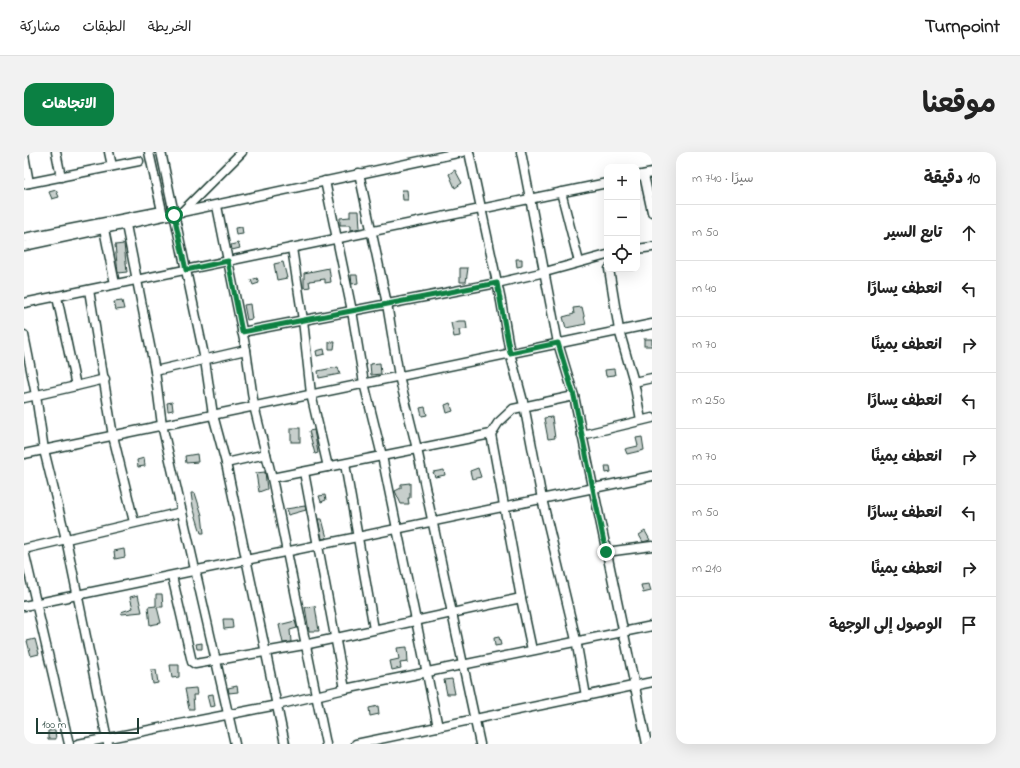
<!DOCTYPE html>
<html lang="ar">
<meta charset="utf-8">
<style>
body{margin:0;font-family:"Indie Flower","Playpen Sans Arabic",sans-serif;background:#f2f2f2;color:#222;direction:rtl}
.controls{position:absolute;right:12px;top:12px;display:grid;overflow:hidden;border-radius:8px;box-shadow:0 4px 16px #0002}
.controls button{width:36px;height:36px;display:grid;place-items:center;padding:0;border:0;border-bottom:1px solid #e0e0e0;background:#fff;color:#222;font:20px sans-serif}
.scale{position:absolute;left:12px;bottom:10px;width:103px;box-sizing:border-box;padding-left:4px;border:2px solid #1f3d34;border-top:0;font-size:11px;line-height:14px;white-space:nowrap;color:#1f3d34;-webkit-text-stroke:3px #fff;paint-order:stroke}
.stop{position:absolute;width:12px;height:12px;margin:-9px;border:3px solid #0b8043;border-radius:50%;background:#fff}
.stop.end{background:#0b8043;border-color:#fff;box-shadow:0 1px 4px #0008}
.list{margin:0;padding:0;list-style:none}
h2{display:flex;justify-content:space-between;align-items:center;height:52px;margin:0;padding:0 16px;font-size:17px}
h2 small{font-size:13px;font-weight:400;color:#767676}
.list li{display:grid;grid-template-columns:26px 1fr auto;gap:12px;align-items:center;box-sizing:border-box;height:56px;padding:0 16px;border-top:1px solid #e0e0e0}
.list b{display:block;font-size:15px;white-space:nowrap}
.list em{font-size:13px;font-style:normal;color:#767676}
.icon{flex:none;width:22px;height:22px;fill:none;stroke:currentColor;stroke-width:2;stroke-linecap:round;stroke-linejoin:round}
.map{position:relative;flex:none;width:628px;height:592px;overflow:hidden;direction:ltr;border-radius:12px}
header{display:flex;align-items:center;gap:24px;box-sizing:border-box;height:56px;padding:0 20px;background:#fff;border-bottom:1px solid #e0e0e0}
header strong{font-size:19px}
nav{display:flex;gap:22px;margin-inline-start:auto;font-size:14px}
.intro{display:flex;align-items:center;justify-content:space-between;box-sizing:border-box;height:96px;padding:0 24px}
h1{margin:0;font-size:28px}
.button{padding:10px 18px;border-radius:12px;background:#0b8043;color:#fff;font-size:14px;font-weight:700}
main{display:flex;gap:24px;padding:0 24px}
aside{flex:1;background:#fff;border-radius:12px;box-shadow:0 4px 16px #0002}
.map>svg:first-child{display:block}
</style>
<header>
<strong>Turnpoint</strong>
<nav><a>الخريطة</a><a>الطبقات</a><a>مشاركة</a></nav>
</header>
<div class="intro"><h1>موقعنا</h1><a class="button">الاتجاهات</a></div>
<main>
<aside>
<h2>10 دقيقة<small>سيرًا · 740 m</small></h2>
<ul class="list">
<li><svg class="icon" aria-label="ahead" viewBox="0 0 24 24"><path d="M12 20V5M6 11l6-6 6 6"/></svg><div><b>تابع السير</b></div><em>50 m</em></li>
<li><svg class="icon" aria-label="left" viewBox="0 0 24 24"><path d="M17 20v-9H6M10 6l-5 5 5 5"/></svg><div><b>انعطف يسارًا</b></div><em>40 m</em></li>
<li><svg class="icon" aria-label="right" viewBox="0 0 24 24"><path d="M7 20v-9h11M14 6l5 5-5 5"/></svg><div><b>انعطف يمينًا</b></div><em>70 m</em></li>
<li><svg class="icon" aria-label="left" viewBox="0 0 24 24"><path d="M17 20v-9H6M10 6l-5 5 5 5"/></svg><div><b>انعطف يسارًا</b></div><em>250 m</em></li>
<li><svg class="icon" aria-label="right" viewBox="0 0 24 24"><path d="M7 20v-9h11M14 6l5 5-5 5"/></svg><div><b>انعطف يمينًا</b></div><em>70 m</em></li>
<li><svg class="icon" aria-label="left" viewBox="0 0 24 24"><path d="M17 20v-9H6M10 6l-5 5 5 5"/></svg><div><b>انعطف يسارًا</b></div><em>50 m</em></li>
<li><svg class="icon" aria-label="right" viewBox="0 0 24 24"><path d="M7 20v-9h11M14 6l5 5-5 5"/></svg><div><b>انعطف يمينًا</b></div><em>210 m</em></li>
<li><svg class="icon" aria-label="arrive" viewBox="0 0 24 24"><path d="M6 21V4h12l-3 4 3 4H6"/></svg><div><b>الوصول إلى الوجهة</b></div></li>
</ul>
</aside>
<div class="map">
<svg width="628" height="592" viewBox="0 0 628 592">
<rect width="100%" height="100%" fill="#fff"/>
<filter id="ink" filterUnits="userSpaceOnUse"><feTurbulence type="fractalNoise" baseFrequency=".025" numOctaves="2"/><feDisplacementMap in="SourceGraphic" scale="8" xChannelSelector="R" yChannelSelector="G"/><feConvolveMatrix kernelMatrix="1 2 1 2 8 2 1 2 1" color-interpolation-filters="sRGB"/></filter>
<g filter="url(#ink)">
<g fill="#c7cfcc" stroke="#1f3d34">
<path d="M431 18 438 31 431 36 425 22Z"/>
<path d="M32 38 35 45 28 47 25 40Z"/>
<path d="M378 38H383L384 48H379Z"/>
<path d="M326 59H335L336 76 327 78V73H316V66L326 65Z"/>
<path d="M218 75 219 82 212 83 211 76Z"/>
<path d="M214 91 216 96 208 98 207 93Z"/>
<path d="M100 92 103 120 94 121 91 93Z"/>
<path d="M492 107H498V114L493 115Z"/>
<path d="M259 110 263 126 253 128 250 112Z"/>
<path d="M305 116 307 130 301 131V127L285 129 286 135 280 136V121Z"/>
<path d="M436 116H444L442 130H436Z"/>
<path d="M327 123H333L334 131 328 132Z"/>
<path d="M233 126 235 131 229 133 227 128Z"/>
<path d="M98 149 100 157 92 158 90 150Z"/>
<path d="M226 152 228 167 223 168 220 153Z"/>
<path d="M558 155 562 172 542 176 539 165 550 162 549 156Z"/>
<path d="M435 169H442L443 177 435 178 436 184 430 185 427 171Z"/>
<rect x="620" y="187" width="8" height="7"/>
<path d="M305 190H311L310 197H305Z"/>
<path d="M300 197 301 202 293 204 292 199Z"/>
<path d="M356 211 357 222 347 223 346 212Z"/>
<path d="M314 215 316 222 295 226 294 219Z"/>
<path d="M590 217 591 223 582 224 581 218Z"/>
<path d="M148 250 149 258 144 259 143 251Z"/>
<path d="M426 251 429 259 423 261 421 253Z"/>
<path d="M401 255 403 263 398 264 396 256Z"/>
<path d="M528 265 531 286 524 287 520 266Z"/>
<rect x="267" y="276" width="9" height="14"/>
<path d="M290 278 294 301 291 302 285 279Z"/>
<path d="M618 285 620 298 603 302 601 297 614 294 612 286Z"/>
<path d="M173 302 174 310 162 311 161 304Z"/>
<path d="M120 306 121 314 114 315 113 308Z"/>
<path d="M581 314H586L587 320 582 321Z"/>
<path d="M454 316 457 325 448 327 446 319Z"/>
<path d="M420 318 421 323 411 325 409 320Z"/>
<path d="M241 320 243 337 235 340 232 321Z"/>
<path d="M386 331V346H384L385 352H377L371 339 377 336V332Z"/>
<path d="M167 341H171L178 363 180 381H177L169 355Z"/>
<path d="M301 343 302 348 297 350 295 344Z"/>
<path d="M281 354 282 358 264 363 262 357Z"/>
<path d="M294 367H298L303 386 298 387Z"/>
<path d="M621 379 626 388 619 390 615 383Z"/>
<path d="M100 397 101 405 91 407 90 399Z"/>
<path d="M625 432 627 439 619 441 617 433Z"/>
<path d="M132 442H138L139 455H133L137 471 126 473 124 455 132 454Z"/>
<path d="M114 443 118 460 98 462 97 460 109 456 106 445Z"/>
<path d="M291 454 295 479H285L281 455Z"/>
<path d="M199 467H208L209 476 200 477Z"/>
<path d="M271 469 273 476 266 478 267 490 259 491 255 473Z"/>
<path d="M475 485 477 493 471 494 470 486Z"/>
<path d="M11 487 15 502 7 504 3 489Z"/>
<path d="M178 491V497H173L172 492Z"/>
<path d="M383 495 384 510 376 511 377 516 368 518 366 509 375 507 373 496Z"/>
<path d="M146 513H155V525L148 526Z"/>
<path d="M127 518H132L134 531 129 532Z"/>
<path d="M428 527 431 542H423L420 528Z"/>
<path d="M213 534 214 540 205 541 204 536Z"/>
<path d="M172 536 173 543H169L170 557H165L161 537Z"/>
<path d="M189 542 191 554 186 555 183 543Z"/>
<path d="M354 554 355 562 346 564 345 556Z"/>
<path d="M31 578 32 587H24V579Z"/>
</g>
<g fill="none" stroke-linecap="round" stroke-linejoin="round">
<g stroke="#1f3d34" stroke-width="11">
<g id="street">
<path d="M32 0 37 25"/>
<path d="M85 0 88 14"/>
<path d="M137 0 181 208 189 263 202 311 261 592"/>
<path d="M445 0 477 149 486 201 500 253 518 347 552 488 562 544"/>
<path d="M497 0 534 191 550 244 623 592"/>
<path d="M0 3 5 31"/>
<path d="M335 21 363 152 375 224 393 297 456 592"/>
<path d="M620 23 628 60"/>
<path d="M613 24 628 21"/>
<path d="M301 29 328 159 340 231 358 304 414 575"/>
<path d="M0 32 115 9"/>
<path d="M537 40 555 110"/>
<path d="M193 54 222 198 230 254 248 326 302 592"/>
<path d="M157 61 218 0"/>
<path d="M102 73 131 219 138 273 211 592"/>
<path d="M80 77 91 132"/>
<path d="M0 86 138 59 125 0"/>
<path d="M0 94 438 0"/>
<path d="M268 96 279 168 287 242 304 315"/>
<path d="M613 97 628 95"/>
<path d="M585 117 595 178 610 230 617 268"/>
<path d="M65 138 89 284 110 370"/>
<path d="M0 151 583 31"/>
<path d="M218 180 473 131 521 120 583 103"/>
<path d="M0 183 12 243 20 298 42 387 84 592"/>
<path d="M131 219 222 198"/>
<path d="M610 230 628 226"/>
<path d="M52 234 81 227"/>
<path d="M0 246 52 234 33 145"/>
<path d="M558 283 628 266"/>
<path d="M0 302 628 172"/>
<path d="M202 311 242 302"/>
<path d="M321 312 350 477"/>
<path d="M280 320 321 537"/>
<path d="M248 326 467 282"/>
<path d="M0 397 158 360"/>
<path d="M0 399 45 592"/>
<path d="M582 400 628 394"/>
<path d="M148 424 168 510 171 512 280 493 497 446"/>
<path d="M0 454 628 324"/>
<path d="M508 498 497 446 467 282 474 271 489 257 550 244"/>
<path d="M54 592 253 553 321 537 628 474"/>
<path d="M332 592 628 530"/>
</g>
</g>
<use href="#street" stroke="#fff" stroke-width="8"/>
</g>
</g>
<g fill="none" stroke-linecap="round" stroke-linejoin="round" filter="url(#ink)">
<path stroke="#0b8043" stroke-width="5" d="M150 63 162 118 204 109 218 180 473 131 486 201 534 191 550 244 582 400"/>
</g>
</svg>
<div class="controls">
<button>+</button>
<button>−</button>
<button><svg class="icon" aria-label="locate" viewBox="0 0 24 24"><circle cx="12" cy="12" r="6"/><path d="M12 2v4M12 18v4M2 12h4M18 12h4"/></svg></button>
</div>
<div class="scale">100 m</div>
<div class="stop" style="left:150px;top:63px"></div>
<div class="stop end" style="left:582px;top:400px"></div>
</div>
</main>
